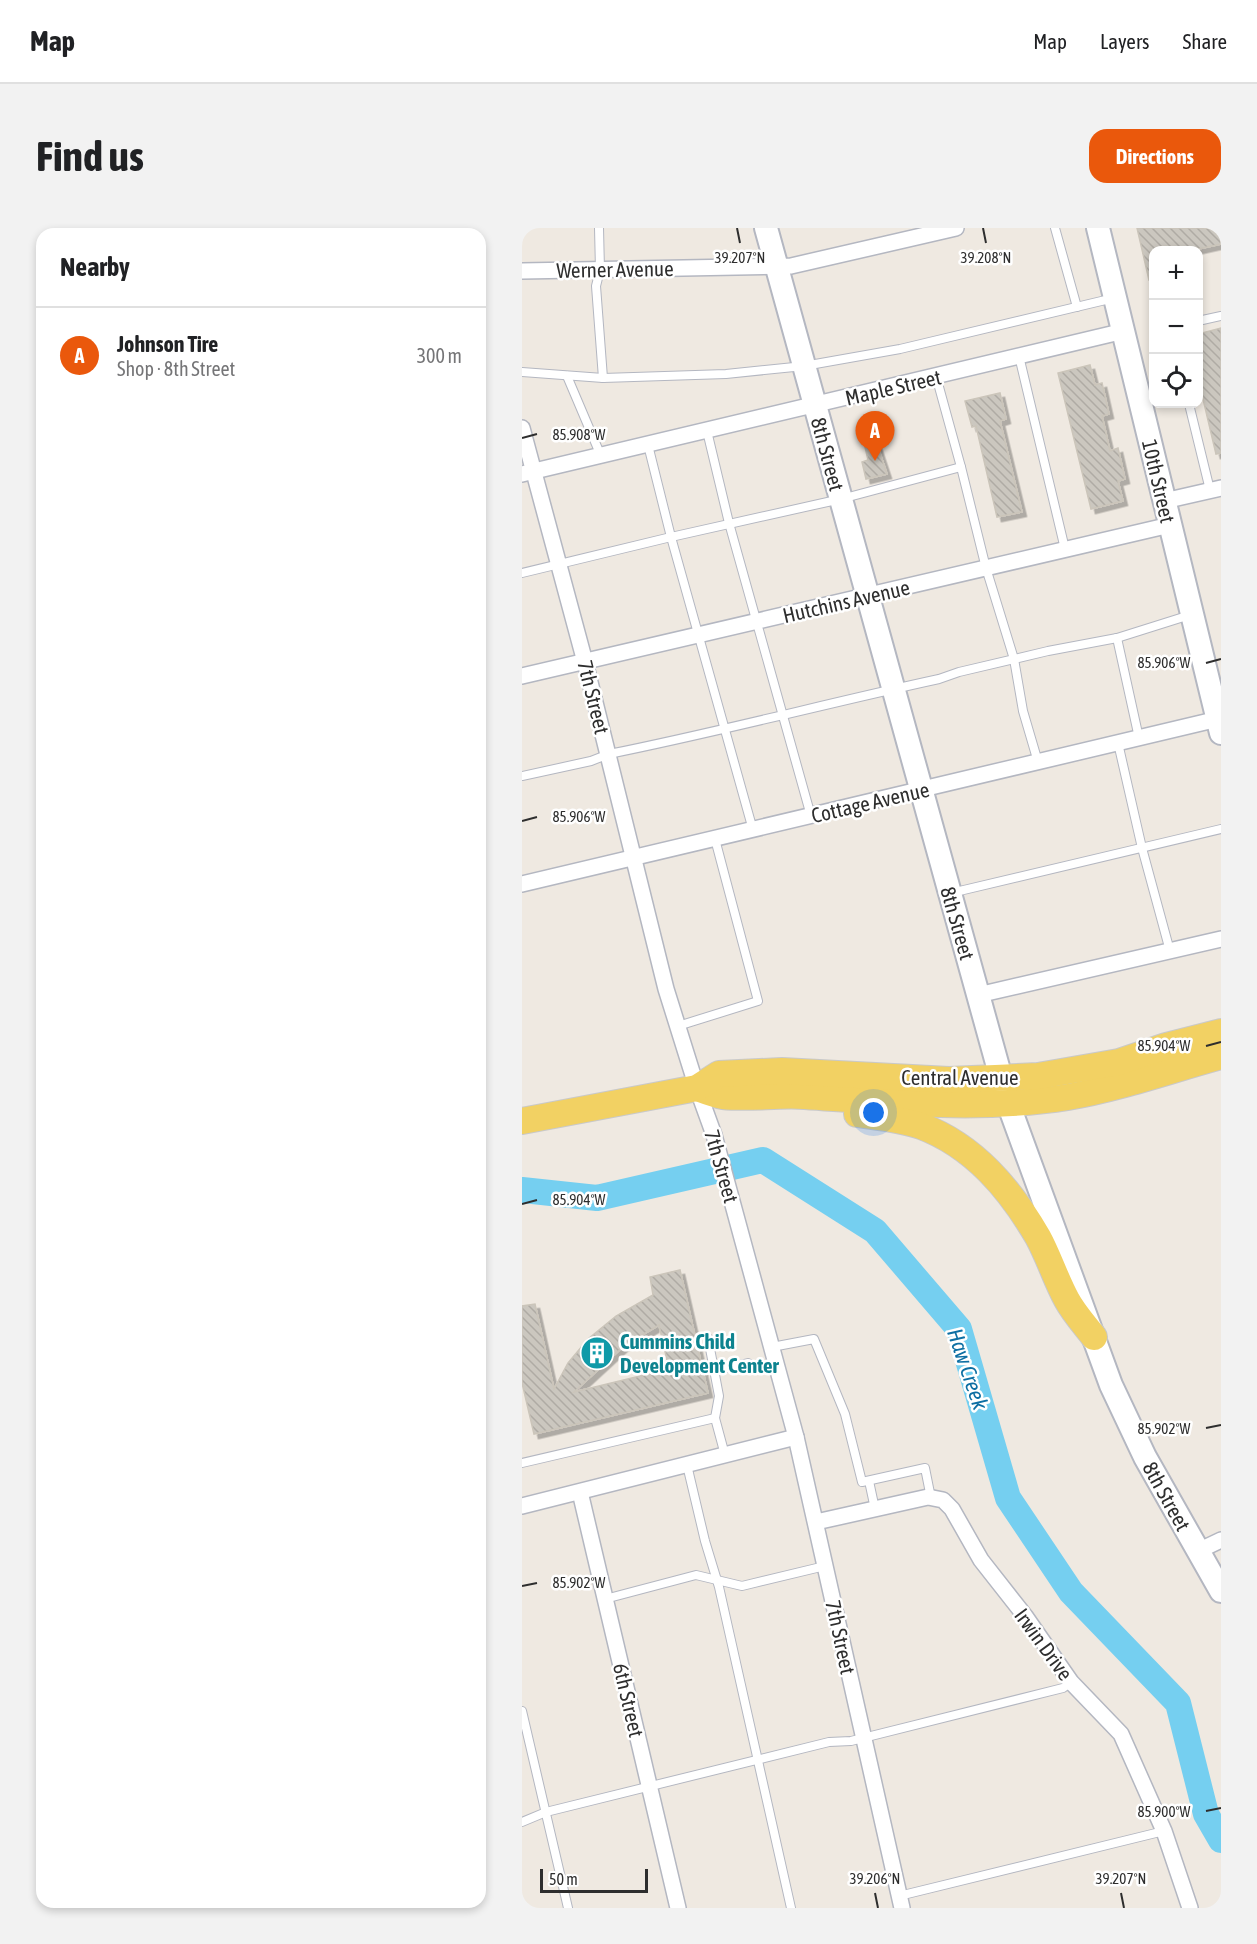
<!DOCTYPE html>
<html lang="en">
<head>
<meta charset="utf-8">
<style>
	:root { --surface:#fff; --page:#f2f2f2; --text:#202124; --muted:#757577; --line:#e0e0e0; --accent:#ea580c }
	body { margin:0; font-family:"Asap Condensed",sans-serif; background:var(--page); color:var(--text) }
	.controls { position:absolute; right:18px; top:18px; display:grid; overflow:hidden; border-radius:12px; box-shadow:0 3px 9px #0003 }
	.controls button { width:54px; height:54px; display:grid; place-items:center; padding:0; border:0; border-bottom:2px solid var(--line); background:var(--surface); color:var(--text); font:30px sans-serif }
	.scale { position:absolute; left:18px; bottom:15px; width:108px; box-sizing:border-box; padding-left:6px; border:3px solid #2e2e2e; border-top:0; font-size:16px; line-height:21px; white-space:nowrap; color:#2e2e2e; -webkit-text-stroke:4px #fff; paint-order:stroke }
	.you { position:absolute; left:352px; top:885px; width:21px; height:21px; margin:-15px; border:4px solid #fff; border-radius:50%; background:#1a73e8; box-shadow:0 0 0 9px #1a73e833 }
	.badge { display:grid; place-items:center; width:39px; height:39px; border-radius:50%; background:var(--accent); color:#fff; font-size:20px; font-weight:700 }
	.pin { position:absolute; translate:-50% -50px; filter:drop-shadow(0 2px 3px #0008) }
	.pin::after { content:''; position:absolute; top:32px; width:21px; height:18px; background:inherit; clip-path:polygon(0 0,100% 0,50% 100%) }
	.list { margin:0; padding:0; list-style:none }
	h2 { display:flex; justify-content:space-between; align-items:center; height:78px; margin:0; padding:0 24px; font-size:26px }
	h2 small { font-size:20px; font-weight:400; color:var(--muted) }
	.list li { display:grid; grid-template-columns:39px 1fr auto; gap:18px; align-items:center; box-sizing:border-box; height:96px; padding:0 24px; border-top:2px solid var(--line) }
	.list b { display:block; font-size:22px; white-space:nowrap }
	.list p { margin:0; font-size:20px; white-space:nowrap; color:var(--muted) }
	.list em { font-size:20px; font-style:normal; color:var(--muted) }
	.icon { flex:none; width:33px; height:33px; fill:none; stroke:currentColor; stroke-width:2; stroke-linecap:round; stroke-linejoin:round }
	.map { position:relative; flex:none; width:699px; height:1680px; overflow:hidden; border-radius:18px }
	header { display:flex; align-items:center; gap:36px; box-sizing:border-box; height:84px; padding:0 30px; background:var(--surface); border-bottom:2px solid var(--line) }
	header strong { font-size:28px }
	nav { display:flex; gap:33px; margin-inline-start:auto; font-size:21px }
	.intro { display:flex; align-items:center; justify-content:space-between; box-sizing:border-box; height:144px; padding:0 36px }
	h1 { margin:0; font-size:42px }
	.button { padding:15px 27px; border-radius:18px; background:var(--accent); color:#fff; font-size:21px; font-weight:700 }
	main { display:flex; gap:36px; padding:0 36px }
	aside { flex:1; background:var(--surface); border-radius:18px; box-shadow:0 3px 9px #0003 }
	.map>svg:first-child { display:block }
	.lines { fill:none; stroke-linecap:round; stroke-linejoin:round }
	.river { stroke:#75cff0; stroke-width:26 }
	.building { fill:url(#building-back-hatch); stroke:#cbc5ba; stroke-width:1.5; fill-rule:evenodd; filter:url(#shadow) }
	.lane-casing { stroke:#b4b7c1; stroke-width:10 }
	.street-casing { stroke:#b4b7c1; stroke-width:18 }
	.secondary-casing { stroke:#b4b7c1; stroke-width:26 }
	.primary-casing { stroke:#c9c9c9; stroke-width:28 }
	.lane { stroke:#fff; stroke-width:8 }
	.street { stroke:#fff; stroke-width:15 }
	.secondary { stroke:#fff; stroke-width:22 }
	.primary { stroke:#f2d163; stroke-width:26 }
	.ticks { fill:none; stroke:#2e2e2e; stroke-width:2 }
	.labels { text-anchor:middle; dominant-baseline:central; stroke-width:5; stroke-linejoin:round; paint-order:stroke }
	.street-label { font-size:21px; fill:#2e2e2e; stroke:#fff }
	.culture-label { font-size:21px; font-weight:bold; fill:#0d838f; stroke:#fff; text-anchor:start }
	.water-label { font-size:22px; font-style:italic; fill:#0d6fa3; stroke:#fff }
	.ticks-label { font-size:15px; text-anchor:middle; fill:#2e2e2e; stroke:#fff; stroke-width:5; stroke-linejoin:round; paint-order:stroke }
</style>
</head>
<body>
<header>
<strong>Map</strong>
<nav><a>Map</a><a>Layers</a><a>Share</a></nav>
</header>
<div class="intro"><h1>Find us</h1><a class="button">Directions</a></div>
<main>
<aside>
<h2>Nearby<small></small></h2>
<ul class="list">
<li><span class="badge">A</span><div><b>Johnson Tire</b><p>Shop · 8th Street</p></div><em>300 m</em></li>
</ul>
</aside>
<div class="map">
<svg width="699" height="1680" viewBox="0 0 699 1680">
	<defs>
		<pattern id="building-back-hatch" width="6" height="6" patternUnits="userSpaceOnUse" patternTransform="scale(1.5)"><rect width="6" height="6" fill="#cbc7bf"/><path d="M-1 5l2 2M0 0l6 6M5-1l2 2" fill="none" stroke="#afaba4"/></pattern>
		<filter id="shadow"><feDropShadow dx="4.5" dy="4.5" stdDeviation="0" flood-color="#0004"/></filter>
	</defs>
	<rect width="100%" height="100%" fill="#efe9e1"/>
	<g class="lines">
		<!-- river -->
		<path class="river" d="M 0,962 L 75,970 L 241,932 L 353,1003 L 437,1101 L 486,1270 L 549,1364 L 656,1475 L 684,1586 L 699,1612"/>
	</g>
	<!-- building -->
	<g class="building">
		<path d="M 615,0 L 699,0 L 699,16 L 672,22 L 632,22 L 632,51 L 627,52 Z"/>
		<path d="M 699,100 L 699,225 L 694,226 L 676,150 L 676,106 Z"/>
		<path d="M 568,137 L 573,157 L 580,155 L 587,186 L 580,188 L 588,223 L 596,220 L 603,251 L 596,253 L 601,273 L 569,281 L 536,145 Z"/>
		<path d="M 478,165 L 484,191 L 478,193 L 500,284 L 475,289 L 454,198 L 450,199 L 443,173 Z"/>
		<path d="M 355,216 L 365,246 L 344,251 L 340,234 L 346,232 L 343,219 Z"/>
		<path d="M 158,1042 L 186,1165 L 12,1206 L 0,1155 L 0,1078 L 13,1076 L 32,1161 L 46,1135 L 66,1111 L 94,1088 L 131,1067 L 128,1049 ZM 137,1097 L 147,1141 L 52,1164 L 103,1117 Z"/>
	</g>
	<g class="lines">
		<!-- lane casing -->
		<g class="lane-casing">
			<g id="lane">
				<path d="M 77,0 L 78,42 L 74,58 L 81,150"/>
				<path d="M 533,0 L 555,79"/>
				<path d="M 676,93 L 699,88"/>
				<path d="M 497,128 L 543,321"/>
				<path d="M 0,144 L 81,150 L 204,146 L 282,138 L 378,121 L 592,70"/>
				<path d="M 45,148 L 79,228"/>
				<path d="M 414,148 L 439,239 L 464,340 L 492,431 L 501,483 L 516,534"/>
				<path d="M 667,176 L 688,262"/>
				<path d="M 185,203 L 207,295 L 289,588"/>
				<path d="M 126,217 L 149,309 L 231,602"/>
				<path d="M 0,345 L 149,309 L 319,271 L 439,239"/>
				<path d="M 595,410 L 617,510"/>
				<path d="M 596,515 L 620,620 L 648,723"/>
				<path d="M 0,548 L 69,533 L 87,526 C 197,504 306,475 417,451 L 437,444 L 526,423 L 595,410 L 668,387"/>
				<path d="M 429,665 L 699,601"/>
				<path d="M 156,798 L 236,773 L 193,611"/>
				<path d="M 186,1110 L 197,1168 L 193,1190 L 203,1227"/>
				<path d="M 250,1119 L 292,1111 L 323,1186 L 340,1254 L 403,1240 L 409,1270"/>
				<path d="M 193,1143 L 226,1135"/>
				<path d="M 0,1235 L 193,1190"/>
				<path d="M 165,1237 L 183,1313 L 197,1359 L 269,1680"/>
				<path d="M 347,1253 L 353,1281"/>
				<path d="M 83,1371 L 174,1347 L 220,1358 L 303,1338"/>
				<path d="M 0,1483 L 46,1680"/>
				<path d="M 0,1594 L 24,1584 L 307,1514 L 329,1513 L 541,1460 L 549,1454"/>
				<path d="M 377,1668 L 642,1603"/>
			</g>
		</g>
		<!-- street casing -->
		<g class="street-casing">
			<g id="street">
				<path d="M 0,43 L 269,38 L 434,0"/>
				<path d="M 0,200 L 63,434 L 144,761 L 175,860 L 192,907 L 274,1209 L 380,1680"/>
				<path d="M 0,246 L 602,103"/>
				<path d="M 642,273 L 699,260"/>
				<path d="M 0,448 L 648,297"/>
				<path d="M 0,656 L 696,491"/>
				<path d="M 456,767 L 699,711"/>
				<path d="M 58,1264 L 156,1680"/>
				<path d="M 0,1278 L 274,1209"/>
				<path d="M 294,1294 L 406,1269 L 421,1272 L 430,1281 L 459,1332 L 503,1388 L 549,1454 L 599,1506 L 642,1603 L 668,1680"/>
				<path d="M 676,1323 L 699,1312"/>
			</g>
		</g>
		<!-- secondary casing -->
		<g class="secondary-casing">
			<g id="secondary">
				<path d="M 244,0 L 486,875 L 589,1157 L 623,1229 L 699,1363"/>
				<path d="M 576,0 L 699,505"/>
			</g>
		</g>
		<!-- primary casing -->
		<g class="primary-casing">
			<g id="primary">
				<path d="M 175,860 C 183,863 193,867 201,868 C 228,871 256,866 283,868 C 370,874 459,883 546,869 C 598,860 648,842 699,828"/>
				<path d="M 335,886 C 356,889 379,891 399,898 C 452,918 488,961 516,1009 C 527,1029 534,1052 545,1072 C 552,1085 563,1097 572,1109"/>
				<path d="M 0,893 L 175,860 L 197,846 L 260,843 L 427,852 L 516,848 L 597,834 L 644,818 L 699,804"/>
			</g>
		</g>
		<!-- lane -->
		<use href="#lane" class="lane"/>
		<!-- street -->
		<use href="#street" class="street"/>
		<!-- secondary -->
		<use href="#secondary" class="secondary"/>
		<!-- primary -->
		<use href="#primary" class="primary"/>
	</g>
	<!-- ticks -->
	<path class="ticks" d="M 215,0 L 218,15M 461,0 L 464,15M 0,210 L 15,206M 684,435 L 699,431M 0,593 L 15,589M 684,818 L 699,814M 0,976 L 15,972M 684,1200 L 699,1197M 0,1358 L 15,1355M 684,1583 L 699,1580M 353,1665 L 356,1680M 599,1665 L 602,1680"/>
	<!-- icons -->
	<defs>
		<g id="building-disc" transform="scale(1.725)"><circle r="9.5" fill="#0f9aa8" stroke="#fff"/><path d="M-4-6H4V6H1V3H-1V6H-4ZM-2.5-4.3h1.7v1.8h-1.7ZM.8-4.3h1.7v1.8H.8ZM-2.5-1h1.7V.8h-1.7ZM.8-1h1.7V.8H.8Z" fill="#fff"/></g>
	</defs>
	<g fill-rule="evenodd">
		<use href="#building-disc" x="75" y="1125"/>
	</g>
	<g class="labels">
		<!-- street labels -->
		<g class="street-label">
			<text transform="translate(93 41) rotate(-1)">Werner Avenue</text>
			<text transform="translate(371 159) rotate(-13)">Maple Street</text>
			<text transform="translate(306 226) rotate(75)">8th Street</text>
			<text transform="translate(637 253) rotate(77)">10th Street</text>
			<text transform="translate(324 373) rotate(-13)">Hutchins Avenue</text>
			<text transform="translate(72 469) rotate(76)">7th Street</text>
			<text transform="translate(348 574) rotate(-13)">Cottage Avenue</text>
			<text transform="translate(436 695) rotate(74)">8th Street</text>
			<text x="438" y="849">Central Avenue</text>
			<text transform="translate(200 938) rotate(74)">7th Street</text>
			<text transform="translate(645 1268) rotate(61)">8th Street</text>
			<text transform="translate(319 1409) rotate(78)">7th Street</text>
			<text transform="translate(522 1416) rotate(54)">Irwin Drive</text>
			<text transform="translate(107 1472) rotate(77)">6th Street</text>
		</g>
		<!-- culture labels -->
		<g class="culture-label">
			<text x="98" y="1113">Cummins Child<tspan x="98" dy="24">Development Center</tspan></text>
		</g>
		<!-- water labels -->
		<g class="water-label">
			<text transform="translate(446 1141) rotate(71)">Haw Creek</text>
		</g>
	</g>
	<g class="ticks-label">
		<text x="218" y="35">39.207°N</text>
		<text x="464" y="35">39.208°N</text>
		<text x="57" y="212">85.908°W</text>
		<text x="642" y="440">85.906°W</text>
		<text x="57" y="594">85.906°W</text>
		<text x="642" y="823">85.904°W</text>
		<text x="57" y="977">85.904°W</text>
		<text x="642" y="1206">85.902°W</text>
		<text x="57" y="1360">85.902°W</text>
		<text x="642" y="1589">85.900°W</text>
		<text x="353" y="1656">39.206°N</text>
		<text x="599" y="1656">39.207°N</text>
	</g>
</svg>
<div class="controls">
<button>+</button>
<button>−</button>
<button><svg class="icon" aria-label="locate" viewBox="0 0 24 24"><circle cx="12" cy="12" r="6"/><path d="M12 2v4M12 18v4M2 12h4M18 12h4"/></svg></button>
</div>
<div class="scale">50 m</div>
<div class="you"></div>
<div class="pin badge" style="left:353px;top:233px">A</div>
</div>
</main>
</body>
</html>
